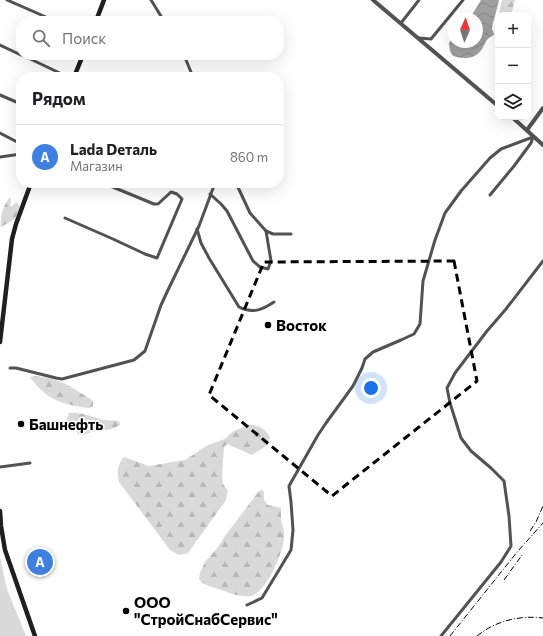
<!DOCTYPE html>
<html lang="ru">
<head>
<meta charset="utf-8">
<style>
	:root { --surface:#fff; --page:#f2f2f2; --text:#202124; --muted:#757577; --line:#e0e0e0; --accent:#0f766e }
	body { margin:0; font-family:Commissioner,sans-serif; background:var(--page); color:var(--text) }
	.controls { position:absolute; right:12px; top:12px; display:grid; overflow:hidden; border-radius:8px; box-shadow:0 4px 16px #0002 }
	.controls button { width:36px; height:36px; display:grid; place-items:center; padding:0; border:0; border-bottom:1px solid var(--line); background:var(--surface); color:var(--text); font:20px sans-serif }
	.compass { position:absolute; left:447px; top:12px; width:36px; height:36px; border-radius:50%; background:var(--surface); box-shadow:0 4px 16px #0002; rotate:3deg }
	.you { position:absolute; left:371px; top:388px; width:14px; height:14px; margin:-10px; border:3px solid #fff; border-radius:50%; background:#1a73e8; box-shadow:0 0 0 6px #1a73e833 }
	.badge { display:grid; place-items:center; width:26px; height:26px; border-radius:50%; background:var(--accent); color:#fff; font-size:13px; font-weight:700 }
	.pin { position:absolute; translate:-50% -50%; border:2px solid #fff; box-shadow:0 1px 4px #0006 }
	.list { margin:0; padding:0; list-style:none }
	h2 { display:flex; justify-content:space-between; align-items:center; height:52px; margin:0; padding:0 16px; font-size:17px }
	h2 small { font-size:13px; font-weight:400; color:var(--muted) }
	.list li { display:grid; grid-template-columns:26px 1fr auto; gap:12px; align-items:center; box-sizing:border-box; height:64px; padding:0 16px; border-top:1px solid var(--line) }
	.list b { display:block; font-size:15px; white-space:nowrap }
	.list p { margin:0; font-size:13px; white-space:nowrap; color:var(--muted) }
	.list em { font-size:13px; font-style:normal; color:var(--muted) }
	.icon { flex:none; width:22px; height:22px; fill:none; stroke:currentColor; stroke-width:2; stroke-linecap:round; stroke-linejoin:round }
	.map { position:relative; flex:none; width:543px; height:636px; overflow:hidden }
	.search { position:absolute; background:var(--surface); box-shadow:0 4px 16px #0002; left:16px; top:16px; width:268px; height:44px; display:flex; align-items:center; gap:10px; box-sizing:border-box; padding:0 14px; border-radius:16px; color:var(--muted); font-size:15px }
	.panel { position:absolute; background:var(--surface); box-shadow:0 4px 16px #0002; left:16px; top:72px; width:268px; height:116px; border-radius:16px }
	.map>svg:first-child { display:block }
	.green { fill:#d9d9d9 }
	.forest { fill:url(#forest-firs) }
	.water { fill:url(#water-waves) }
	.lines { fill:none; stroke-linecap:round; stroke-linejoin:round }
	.minor { stroke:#525252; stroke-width:3 }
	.tertiary { stroke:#525252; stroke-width:4 }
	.secondary { stroke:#1f1f1f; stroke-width:4.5 }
	.rail { stroke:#000; stroke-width:1; stroke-dasharray:6 2 1 2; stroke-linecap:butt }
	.marked { fill:none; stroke:#000; stroke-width:3; stroke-dasharray:8 5; stroke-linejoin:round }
	.poi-dot { fill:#000; stroke:#fff; stroke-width:1.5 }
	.labels { text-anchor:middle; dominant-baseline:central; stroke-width:3.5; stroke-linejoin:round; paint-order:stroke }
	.poi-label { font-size:15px; font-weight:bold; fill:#000; stroke:#fff; text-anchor:start }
</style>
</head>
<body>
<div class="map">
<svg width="543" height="636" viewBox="0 0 543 636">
	<defs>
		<pattern id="forest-firs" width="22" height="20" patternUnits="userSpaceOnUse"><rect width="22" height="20" fill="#d9d9d9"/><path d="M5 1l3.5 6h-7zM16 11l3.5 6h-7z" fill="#b8b8b8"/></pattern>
		<pattern id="water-waves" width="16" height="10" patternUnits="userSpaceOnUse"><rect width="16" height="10" fill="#a0a0a0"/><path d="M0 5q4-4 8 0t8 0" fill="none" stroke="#888"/></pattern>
	</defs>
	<rect width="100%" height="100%" fill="#fff"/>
	<!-- green -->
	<path class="green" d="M 0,557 L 7,589 L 26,636 L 0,636 Z"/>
	<!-- forest -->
	<g class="forest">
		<path d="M 502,0 L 515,0 L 511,15 L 499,15 Z"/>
		<path d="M 10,197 L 11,201 L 10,206 L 12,206 L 16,202 L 20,207 L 15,219 L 1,227 C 0,215 3,206 10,197 Z"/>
		<path d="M 35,376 L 49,378 L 64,383 L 89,398 L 93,401 L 93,406 L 90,408 C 63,405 46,400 30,377 Z"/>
		<path d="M 69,413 C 81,412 92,417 104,420 C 109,421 114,420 119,421 L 120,425 L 114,428 L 107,430 L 100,429 L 83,435 L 79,435 L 67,419 Z"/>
		<path d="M 248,425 C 260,425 263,427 270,437 L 267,445 L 252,455 L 227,444 L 224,447 L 222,475 L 223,484 L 228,491 L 226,500 L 188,553 L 179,555 L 170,550 L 119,482 C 117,470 117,466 124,457 L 149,466 L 185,460 L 208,445 L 225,439 L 232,432 Z"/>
		<path d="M 263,490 L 264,493 L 264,500 L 268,505 L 281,508 C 281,512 281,517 281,521 C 282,526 285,530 284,536 C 284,551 267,592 251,596 C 244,597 236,595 229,593 C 223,590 207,586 203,583 C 201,582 200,580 199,579 L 200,573 L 205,562 L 218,547 L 225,536 L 259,491 Z"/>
	</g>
	<!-- water -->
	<path class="water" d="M 481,0 L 499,0 C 498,6 492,25 492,29 C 493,31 494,33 494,35 C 486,38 486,42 482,49 C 475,60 463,59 453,56 L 450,51 L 449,43 L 453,37 L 453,42 L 477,42 L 477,18 L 469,18 L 473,13 Z"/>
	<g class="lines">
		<!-- minor -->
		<g class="minor">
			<path d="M 7,0 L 55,21"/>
			<path d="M 151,0 L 164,21"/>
			<path d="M 401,23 L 419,0"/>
			<path d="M 419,38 L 431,39 L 463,0"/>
			<path d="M 0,45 L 21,55"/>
			<path d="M 22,55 L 68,77"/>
			<path d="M 184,55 L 193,77"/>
			<path d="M 0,95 L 21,104"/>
			<path d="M 0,133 L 21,144"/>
			<path d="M 0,157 L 21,154"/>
			<path d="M 236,183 L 250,213 L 266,231 L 273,234 L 291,234"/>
			<path d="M 210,194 L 221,204 L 227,211 L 253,261 L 260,267 L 268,269 L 271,261 L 266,231"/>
			<path d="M 490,195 L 514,166 L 531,143 L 533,137"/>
			<path d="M 65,218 L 113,239 L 145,254 L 157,258 L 182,199 L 177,194 L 171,192 L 158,204 L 154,204 L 103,183"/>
			<path d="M 197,229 L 201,243 L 209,258 L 239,307 C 252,314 262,310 274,302"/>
			<path d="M 10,368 L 16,368 L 56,378 L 62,379 L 134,360 L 145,351 L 161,305 L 168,290 L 199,226 L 215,183"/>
			<path d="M 0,467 L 30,463"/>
			<path d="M 247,605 L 262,598 L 291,550 L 293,530 L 291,502 L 289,486 L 318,435 L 326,423 L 353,386 L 362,368 L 365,359 L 373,352 L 401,340 L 414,334 L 420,324 L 423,281 L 435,240 L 445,213 L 461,191 L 490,158 L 501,149 L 533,137"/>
			<path d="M 441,636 L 501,562 L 511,546 L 509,516 L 504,481 L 491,468 L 471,451 L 461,438 L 450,403 L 447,388 L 455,373 L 487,331 L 506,309 L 543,261"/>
		</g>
		<!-- tertiary -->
		<g class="tertiary">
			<path d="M 373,0 L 498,106"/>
			<path d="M 512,117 L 543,145"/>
			<path d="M 527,130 L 543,108"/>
		</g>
		<!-- secondary -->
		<g class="secondary">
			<path d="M 96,21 L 104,0"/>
			<path d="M 74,77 L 83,55"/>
			<path d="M 0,342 L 12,239 L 16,224 L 31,183"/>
			<path d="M 0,511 L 1,526 L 5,550 L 35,636"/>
		</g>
		<!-- rail -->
		<g class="rail">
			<path d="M 530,531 L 536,522 L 543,506"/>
			<path d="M 504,580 L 522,555"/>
			<path d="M 450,636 L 518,551 L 543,523"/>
			<path d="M 477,636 C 495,621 520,615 543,618"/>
		</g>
	</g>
	<!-- marked area -->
	<path class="marked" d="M 454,261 L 477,381 L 332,496 L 209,395 L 264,262 Z"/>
	<!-- markers -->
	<g class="poi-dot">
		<circle cx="268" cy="325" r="4"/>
		<circle cx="21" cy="424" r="4"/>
		<circle cx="126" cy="611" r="4"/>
	</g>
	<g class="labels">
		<!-- poi labels -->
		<g class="poi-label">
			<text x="276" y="325">Восток</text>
			<text x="29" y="424">Башнефть</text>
			<text x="134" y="602">ООО<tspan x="134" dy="17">"СтройСнабСервис"</tspan></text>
		</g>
	</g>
</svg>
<div class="controls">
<button>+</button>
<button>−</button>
<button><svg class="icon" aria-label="layers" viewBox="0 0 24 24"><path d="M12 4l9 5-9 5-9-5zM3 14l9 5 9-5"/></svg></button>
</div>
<svg class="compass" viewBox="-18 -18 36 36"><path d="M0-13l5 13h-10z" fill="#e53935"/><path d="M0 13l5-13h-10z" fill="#757577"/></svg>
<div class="you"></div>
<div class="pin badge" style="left:40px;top:562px;background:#3f7fe0">A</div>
<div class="search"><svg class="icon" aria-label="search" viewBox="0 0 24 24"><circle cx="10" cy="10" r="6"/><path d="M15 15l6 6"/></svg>Поиск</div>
<section class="panel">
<h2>Рядом<small></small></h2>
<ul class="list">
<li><span class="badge" style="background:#3f7fe0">A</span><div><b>Lada Dеталь</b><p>Магазин</p></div><em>860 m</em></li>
</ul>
</section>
</div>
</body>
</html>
